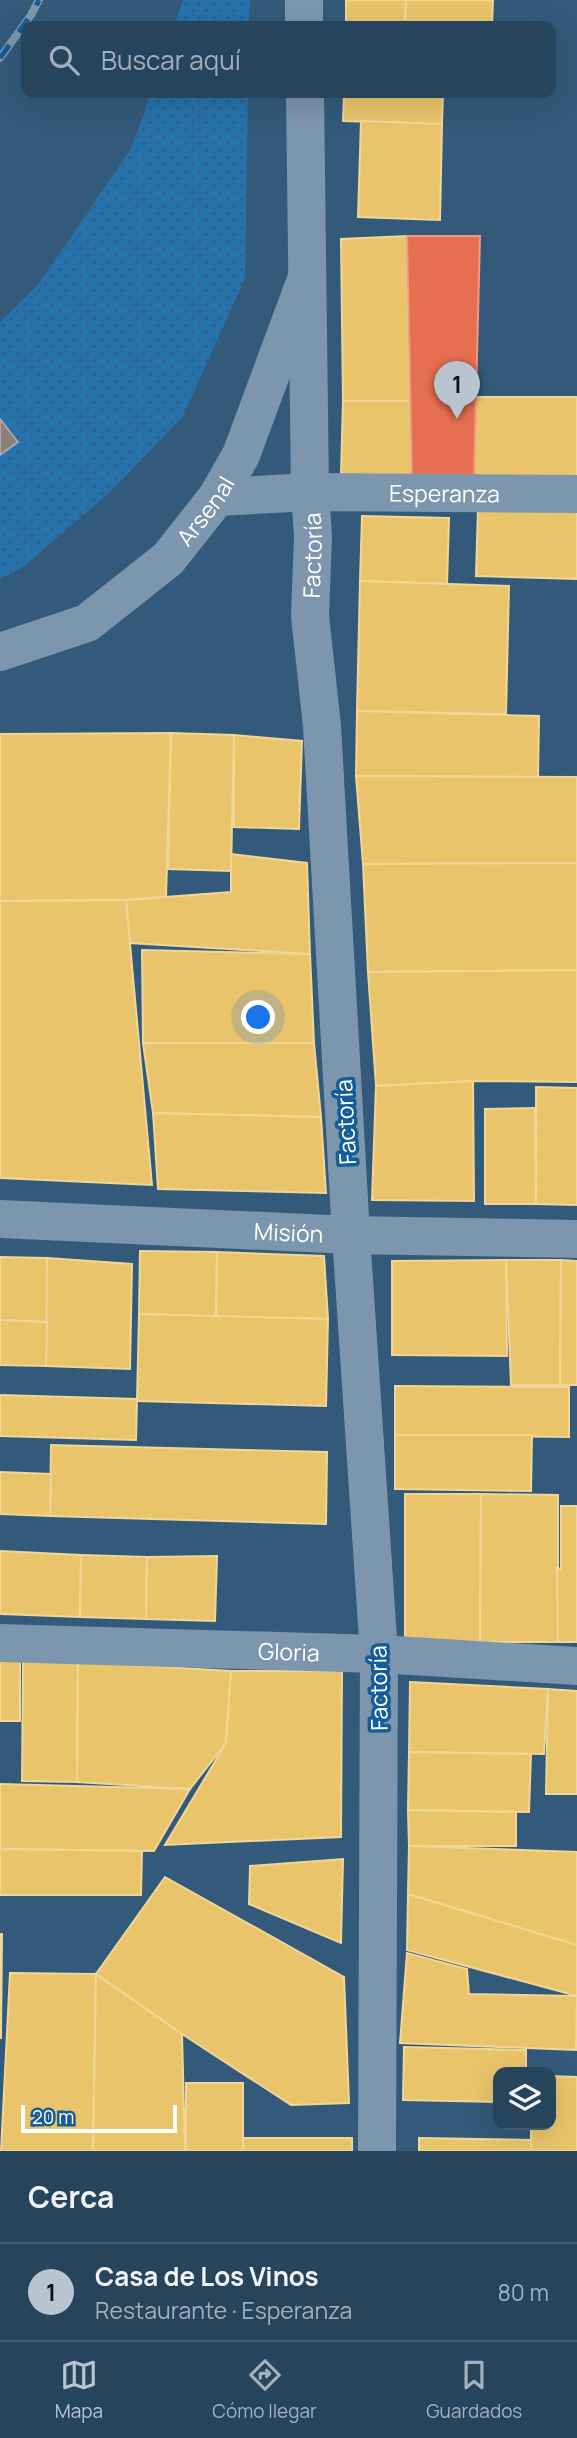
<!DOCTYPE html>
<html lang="es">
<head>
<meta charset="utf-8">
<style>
	:root { --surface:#26445c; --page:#2e4b62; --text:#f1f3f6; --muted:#a4b0bb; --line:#425c72; --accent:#b8c5d0 }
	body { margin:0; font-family:Manrope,sans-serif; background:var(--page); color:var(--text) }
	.controls { position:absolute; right:21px; bottom:21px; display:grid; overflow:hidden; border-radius:14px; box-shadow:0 7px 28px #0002 }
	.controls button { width:63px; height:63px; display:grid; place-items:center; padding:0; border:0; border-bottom:2px solid var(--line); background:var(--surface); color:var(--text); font:35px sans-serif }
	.scale { position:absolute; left:21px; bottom:18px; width:156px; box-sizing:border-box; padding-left:7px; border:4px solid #fff; border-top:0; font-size:19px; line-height:24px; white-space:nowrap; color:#fff; -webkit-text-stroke:5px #155d98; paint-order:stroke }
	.you { position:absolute; left:259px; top:1018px; width:24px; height:24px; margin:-18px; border:5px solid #fff; border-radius:50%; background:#1a73e8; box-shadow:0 0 0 10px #1a73e833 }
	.badge { display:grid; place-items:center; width:46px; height:46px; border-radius:50%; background:var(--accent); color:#111; font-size:23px; font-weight:700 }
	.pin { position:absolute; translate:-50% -58px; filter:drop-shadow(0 2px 4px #0008) }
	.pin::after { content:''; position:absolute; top:37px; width:24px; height:21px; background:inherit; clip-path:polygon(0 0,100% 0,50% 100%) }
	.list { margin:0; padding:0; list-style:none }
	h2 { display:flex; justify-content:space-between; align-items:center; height:91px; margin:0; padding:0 28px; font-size:30px }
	h2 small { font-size:23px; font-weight:400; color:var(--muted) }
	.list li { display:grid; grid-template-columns:46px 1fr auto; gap:21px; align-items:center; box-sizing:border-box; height:98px; padding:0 28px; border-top:2px solid var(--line) }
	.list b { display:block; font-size:26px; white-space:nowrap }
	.list p { margin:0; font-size:23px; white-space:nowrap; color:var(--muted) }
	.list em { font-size:23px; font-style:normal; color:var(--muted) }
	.icon { flex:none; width:38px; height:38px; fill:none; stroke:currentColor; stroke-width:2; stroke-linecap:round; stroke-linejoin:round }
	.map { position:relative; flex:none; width:577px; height:2151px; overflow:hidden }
	.search { position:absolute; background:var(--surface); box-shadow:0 7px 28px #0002; left:21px; right:21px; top:21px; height:77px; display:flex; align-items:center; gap:18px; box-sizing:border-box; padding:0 24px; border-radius:14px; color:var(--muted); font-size:26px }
	.sheet { height:189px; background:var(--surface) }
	nav { display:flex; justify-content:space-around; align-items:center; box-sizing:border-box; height:98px; border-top:2px solid var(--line); background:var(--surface); font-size:19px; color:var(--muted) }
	nav a { display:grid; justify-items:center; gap:4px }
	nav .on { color:var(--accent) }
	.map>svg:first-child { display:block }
	.park { fill:url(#park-dots) }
	.homes { fill:#e9c46a; stroke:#f0d697; stroke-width:2 }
	.shops { fill:#e76f51; stroke:#ee9a85; stroke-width:2 }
	.industry { fill:#8a817c; stroke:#ada7a3; stroke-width:2 }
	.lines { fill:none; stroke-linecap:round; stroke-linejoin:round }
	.minor { stroke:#7c96ad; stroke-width:38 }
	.tertiary { stroke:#7c96ad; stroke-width:38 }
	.rail-casing { stroke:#7d96ab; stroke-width:8 }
	.rail { stroke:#155d98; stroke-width:5; stroke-dasharray:16; stroke-linecap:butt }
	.labels { text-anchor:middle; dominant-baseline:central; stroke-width:7; stroke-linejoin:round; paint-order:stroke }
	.street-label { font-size:23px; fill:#fff; stroke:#155d98 }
</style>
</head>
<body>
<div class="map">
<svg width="577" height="2151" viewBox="0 0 577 2151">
	<defs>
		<pattern id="park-dots" width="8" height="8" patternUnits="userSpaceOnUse" patternTransform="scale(1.75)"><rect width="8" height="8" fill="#2672ad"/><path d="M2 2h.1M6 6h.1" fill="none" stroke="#3b5d78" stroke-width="1.8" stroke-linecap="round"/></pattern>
	</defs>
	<rect width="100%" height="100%" fill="#335a7a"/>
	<!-- park -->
	<g class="park">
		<path d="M 183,0 L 250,0 L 249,26 L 174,26 Z"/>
		<path d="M 151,93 L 248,93 L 245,278 L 183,416 L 110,492 L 23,567 L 0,579 L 0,322 L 38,285 L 132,147 Z"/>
	</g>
	<!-- homes -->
	<g class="homes">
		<path d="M 346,0 L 406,0 L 405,26 L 346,26 Z"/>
		<path d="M 406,0 L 493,0 L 492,26 L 405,26 Z"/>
		<path d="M 344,93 L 443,93 L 442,124 L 343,121 Z"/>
		<path d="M 361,121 L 442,124 L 440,220 L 358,217 Z"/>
		<path d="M 407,236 L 410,401 L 343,401 L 341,239 Z"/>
		<path d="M 475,397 L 577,397 L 577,477 L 474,476 Z"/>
		<path d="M 343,401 L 410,401 L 412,476 L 341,475 Z"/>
		<path d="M 478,508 L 577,510 L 577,579 L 476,576 Z"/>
		<path d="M 362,516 L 449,518 L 447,584 L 360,581 Z"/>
		<path d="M 360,581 L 509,586 L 506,714 L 357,711 Z"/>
		<path d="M 357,711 L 539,716 L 538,777 L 356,776 Z"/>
		<path d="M 171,733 L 234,735 L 231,871 L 168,869 Z"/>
		<path d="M 171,733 L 166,897 L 126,900 L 0,901 L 0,734 Z"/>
		<path d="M 234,735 L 302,741 L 299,829 L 234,827 Z"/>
		<path d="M 356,776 L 577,777 L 577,863 L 363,864 Z"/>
		<path d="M 231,854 L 307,863 L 310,954 L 130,943 L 126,900 L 231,892 Z"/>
		<path d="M 577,863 L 577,970 L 368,972 L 363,864 Z"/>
		<path d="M 126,900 L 152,1185 L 0,1178 L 0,901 Z"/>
		<path d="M 142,950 L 310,954 L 314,1043 L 143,1043 Z"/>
		<path d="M 577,970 L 577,1082 L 473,1081 L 376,1086 L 368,972 Z"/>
		<path d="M 143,1043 L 314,1043 L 321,1117 L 153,1113 Z"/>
		<path d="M 473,1081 L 474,1201 L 372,1200 L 376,1086 Z"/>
		<path d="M 536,1087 L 577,1088 L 577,1205 L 536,1204 Z"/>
		<path d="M 535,1108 L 536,1204 L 485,1204 L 485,1109 Z"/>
		<path d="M 153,1113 L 321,1117 L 326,1193 L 158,1189 Z"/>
		<path d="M 140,1251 L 217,1252 L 216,1317 L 139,1314 Z"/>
		<path d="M 217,1252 L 324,1256 L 328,1319 L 216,1317 Z"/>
		<path d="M 0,1257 L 47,1258 L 47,1322 L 0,1320 Z"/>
		<path d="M 47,1258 L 132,1264 L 130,1369 L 46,1366 Z"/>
		<path d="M 506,1260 L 507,1356 L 392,1355 L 392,1261 Z"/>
		<path d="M 506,1260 L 561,1260 L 560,1385 L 511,1385 Z"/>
		<path d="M 561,1260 L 577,1261 L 577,1385 L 560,1385 Z"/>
		<path d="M 139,1314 L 328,1319 L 326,1406 L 137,1401 Z"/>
		<path d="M 0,1320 L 47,1322 L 46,1366 L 0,1365 Z"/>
		<path d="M 395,1386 L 569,1387 L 569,1437 L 395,1435 Z"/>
		<path d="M 0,1395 L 137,1399 L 136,1440 L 0,1436 Z"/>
		<path d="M 395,1435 L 532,1435 L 531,1491 L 395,1489 Z"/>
		<path d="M 51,1445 L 327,1452 L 326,1524 L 50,1516 Z"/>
		<path d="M 0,1472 L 51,1474 L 50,1516 L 0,1514 Z"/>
		<path d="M 405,1494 L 481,1494 L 480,1642 L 405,1640 Z"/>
		<path d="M 481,1494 L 558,1495 L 558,1642 L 480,1642 Z"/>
		<path d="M 561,1506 L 577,1506 L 577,1642 L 558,1642 L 557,1568 L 561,1569 Z"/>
		<path d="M 0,1551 L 81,1555 L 80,1617 L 0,1614 Z"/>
		<path d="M 81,1555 L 147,1557 L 146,1619 L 80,1617 Z"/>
		<path d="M 217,1556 L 215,1621 L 146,1619 L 147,1557 Z"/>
		<rect x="0" y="1660" width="20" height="61"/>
		<path d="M 23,1662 L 78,1662 L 77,1782 L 22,1781 Z"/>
		<path d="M 78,1662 L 231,1671 L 226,1743 L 190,1789 L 77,1782 Z"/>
		<path d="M 231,1671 L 342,1671 L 341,1837 L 165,1845 L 226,1743 Z"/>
		<path d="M 410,1682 L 548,1689 L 544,1754 L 409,1752 Z"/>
		<path d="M 548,1689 L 577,1691 L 577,1794 L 546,1794 Z"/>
		<path d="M 409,1752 L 531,1754 L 529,1812 L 408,1810 Z"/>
		<path d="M 0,1784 L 190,1789 L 154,1851 L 0,1849 Z"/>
		<path d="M 408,1810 L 516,1812 L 516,1846 L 409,1846 Z"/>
		<path d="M 409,1846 L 577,1852 L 577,1945 L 408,1894 Z"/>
		<path d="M 0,1849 L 142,1851 L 141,1895 L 0,1895 Z"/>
		<path d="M 343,1859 L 341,1943 L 249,1904 L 250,1866 Z"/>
		<path d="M 165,1877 L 344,1977 L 349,2103 L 291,2105 L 182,2034 L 96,1974 Z"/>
		<path d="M 408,1894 L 577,1945 L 577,1996 L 407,1950 Z"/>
		<path d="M 0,1934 L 2,1934 L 1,2038 L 0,2038 Z"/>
		<path d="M 407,1953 L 467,1969 L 469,1994 L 577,1996 L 576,2050 L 400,2043 Z"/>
		<path d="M 10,1973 L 96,1974 L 93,2151 L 1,2151 Z"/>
		<path d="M 96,1974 L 182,2034 L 185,2151 L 93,2151 Z"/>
		<path d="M 404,2047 L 526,2050 L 526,2072 L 498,2072 L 498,2102 L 403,2100 Z"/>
		<path d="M 551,2076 L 577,2077 L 577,2151 L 531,2151 L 531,2125 L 551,2125 Z"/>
		<rect x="186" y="2083" width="57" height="68"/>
		<rect x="243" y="2138" width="109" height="13"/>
		<path d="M 419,2138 L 531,2140 L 531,2151 L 419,2151 Z"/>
	</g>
	<!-- shops -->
	<path class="shops" d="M 407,236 L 480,236 L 474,476 L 412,476 Z"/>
	<!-- industry -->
	<path class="industry" d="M 0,419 L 18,442 L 0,455 Z"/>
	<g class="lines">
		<!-- minor -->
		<g class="minor">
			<path id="s1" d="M 0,1219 L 351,1235 L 577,1239"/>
			<path id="s2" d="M 0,1643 L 379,1654 L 577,1666"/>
			<path id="s3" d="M 377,2151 L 379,1654 L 351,1235 L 322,726 L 310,616 L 313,536 L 310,492 L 577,494"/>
		</g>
		<!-- tertiary -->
		<g class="tertiary">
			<path d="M 304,0 L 304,26"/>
			<path d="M 217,497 L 310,492 L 305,93"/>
			<path id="s4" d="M 0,652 L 87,623 L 168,559 L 217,497 L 241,455 L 307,277"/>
		</g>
		<!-- rail casing -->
		<g class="rail-casing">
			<path id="rail" d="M 0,58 L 31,15 L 39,0"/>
		</g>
		<!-- rail -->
		<use href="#rail" class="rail"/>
	</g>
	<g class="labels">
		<!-- street labels -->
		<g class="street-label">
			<text stroke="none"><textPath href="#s3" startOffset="1796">Esperanza</textPath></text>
			<text stroke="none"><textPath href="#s4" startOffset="256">Arsenal</textPath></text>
			<text stroke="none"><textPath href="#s3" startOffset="1598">Factoría</textPath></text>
			<text transform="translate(345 1122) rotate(-93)">Factoría</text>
			<text stroke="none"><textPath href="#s1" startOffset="289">Misión</textPath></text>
			<text stroke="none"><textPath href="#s2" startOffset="289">Gloria</textPath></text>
			<text transform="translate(378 1688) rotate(-91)">Factoría</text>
		</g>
	</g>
</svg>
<div class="controls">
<button><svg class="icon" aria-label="layers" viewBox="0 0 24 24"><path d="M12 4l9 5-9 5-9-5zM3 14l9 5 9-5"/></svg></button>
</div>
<div class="scale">20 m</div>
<div class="you"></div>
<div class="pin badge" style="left:457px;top:419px">1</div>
<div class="search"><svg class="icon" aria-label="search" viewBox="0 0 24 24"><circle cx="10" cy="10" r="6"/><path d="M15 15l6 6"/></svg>Buscar aquí</div>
</div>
<section class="sheet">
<h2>Cerca<small></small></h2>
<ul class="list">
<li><span class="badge">1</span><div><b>Casa de Los Vinos</b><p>Restaurante · Esperanza</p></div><em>80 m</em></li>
</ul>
</section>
<nav>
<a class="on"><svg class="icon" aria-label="map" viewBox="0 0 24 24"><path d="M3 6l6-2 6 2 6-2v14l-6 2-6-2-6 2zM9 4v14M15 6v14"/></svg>Mapa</a>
<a><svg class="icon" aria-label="directions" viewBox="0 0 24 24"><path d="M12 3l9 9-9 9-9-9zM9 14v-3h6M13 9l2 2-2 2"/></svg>Cómo llegar</a>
<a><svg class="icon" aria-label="saved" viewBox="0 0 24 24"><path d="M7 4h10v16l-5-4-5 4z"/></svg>Guardados</a>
</nav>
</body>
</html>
